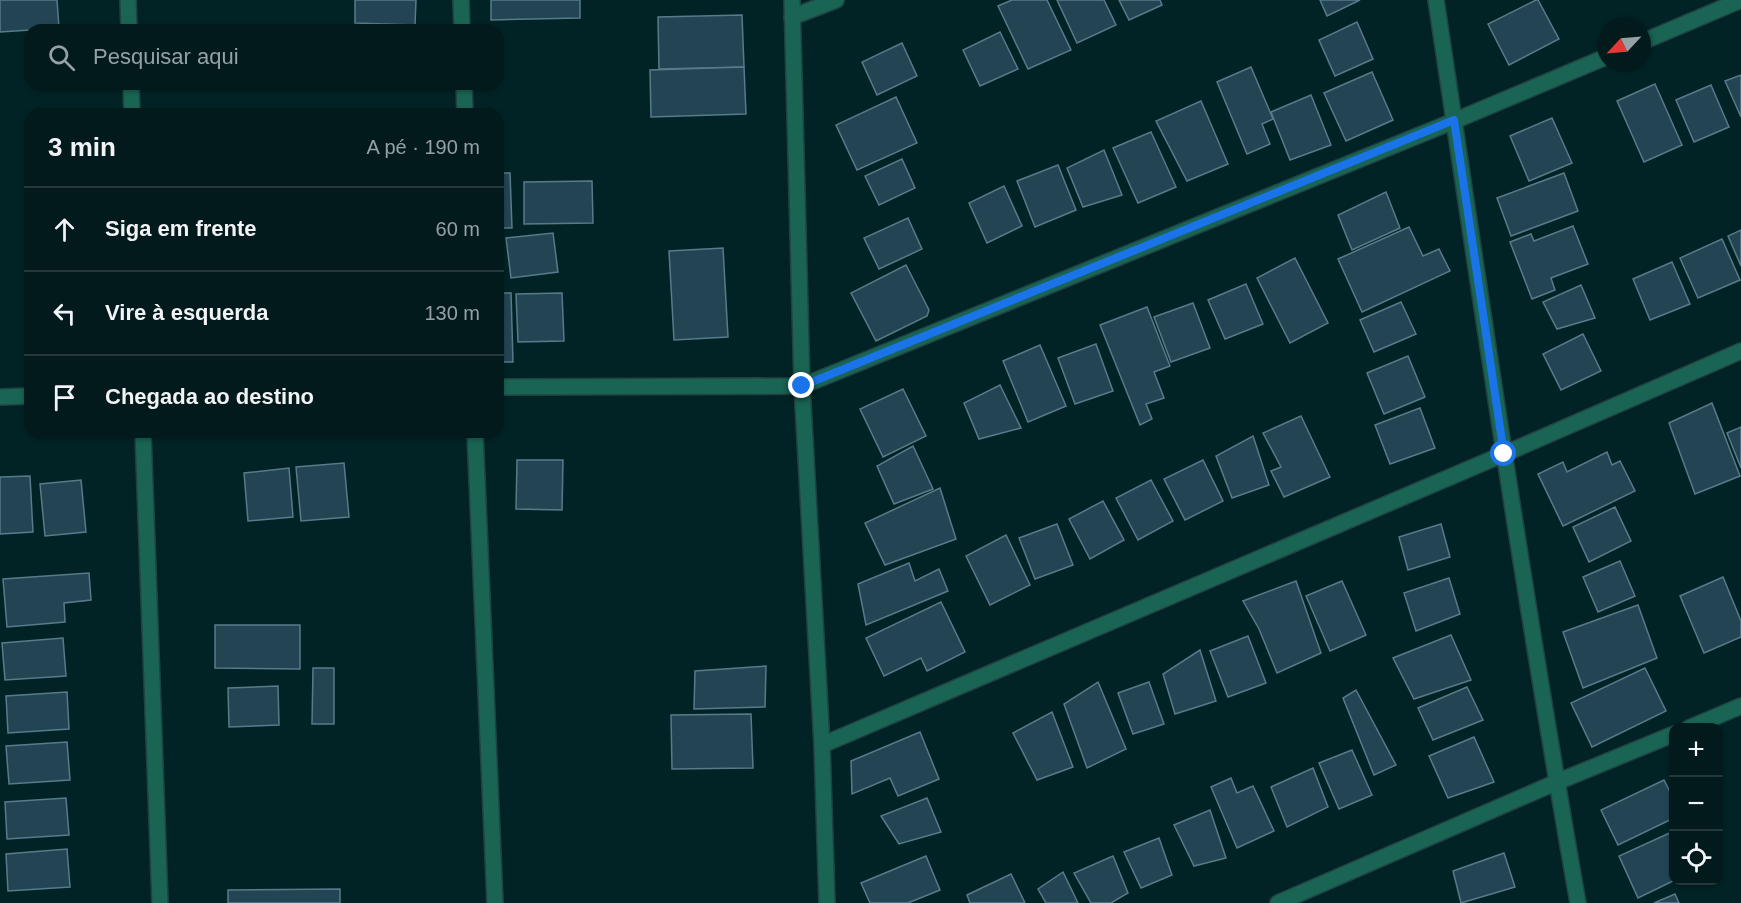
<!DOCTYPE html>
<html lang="pt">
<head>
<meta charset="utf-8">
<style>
	:root { --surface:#021a1c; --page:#0c2325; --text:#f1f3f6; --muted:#96a1a3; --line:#23383b }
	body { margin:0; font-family:Arial,sans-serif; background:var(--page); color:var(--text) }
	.controls { position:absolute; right:18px; bottom:18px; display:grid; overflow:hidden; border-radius:12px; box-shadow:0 2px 4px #0004 }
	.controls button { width:54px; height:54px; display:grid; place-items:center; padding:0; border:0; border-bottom:2px solid var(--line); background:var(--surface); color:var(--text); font:30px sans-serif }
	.compass { position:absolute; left:1597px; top:18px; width:54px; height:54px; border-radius:50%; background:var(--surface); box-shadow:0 2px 4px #0004; rotate:244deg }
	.stop { position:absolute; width:18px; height:18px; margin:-14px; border:4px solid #1a73e8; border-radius:50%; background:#fff }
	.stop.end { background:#1a73e8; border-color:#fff; box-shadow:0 2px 6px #0008 }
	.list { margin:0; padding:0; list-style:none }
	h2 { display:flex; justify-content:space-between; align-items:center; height:78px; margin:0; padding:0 24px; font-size:26px }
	h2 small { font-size:20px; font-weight:400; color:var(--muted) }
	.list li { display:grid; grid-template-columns:39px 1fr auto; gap:18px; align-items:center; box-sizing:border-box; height:84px; padding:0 24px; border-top:2px solid var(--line) }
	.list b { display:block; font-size:22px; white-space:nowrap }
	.list em { font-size:20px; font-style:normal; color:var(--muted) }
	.icon { flex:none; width:33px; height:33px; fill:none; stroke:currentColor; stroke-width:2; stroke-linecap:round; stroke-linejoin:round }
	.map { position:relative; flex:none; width:1741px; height:903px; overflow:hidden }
	.search { position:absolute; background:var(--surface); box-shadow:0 2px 4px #0004; left:24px; top:24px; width:480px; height:66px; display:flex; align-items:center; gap:15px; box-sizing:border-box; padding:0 21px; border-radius:18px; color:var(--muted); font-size:22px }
	.panel { position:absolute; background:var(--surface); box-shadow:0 2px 4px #0004; left:24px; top:108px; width:480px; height:330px; border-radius:18px }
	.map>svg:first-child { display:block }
	.building { fill:#234553; stroke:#577b8b; stroke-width:1.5 }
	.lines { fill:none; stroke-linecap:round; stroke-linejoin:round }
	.minor-casing { stroke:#224143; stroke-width:18 }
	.minor { stroke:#196453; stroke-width:15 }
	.route { stroke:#1a73e8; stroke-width:8 }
</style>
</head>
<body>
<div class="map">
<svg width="1741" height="903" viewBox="0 0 1741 903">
	<rect width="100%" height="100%" fill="#022325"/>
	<!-- building -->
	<g class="building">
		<path d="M 0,0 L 57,0 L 59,28 L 0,32 Z"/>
		<path d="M 355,0 L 416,0 L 415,25 L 355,23 Z"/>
		<path d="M 491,0 L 580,0 L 580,18 L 491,20 Z"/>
		<path d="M 1012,0 L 1047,0 L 1071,50 L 1028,69 L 998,6 Z"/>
		<path d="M 1057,0 L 1104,0 L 1116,25 L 1077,43 Z"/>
		<path d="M 1119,0 L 1160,0 L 1162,5 L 1129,20 Z"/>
		<path d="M 1320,0 L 1360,0 L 1327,16 Z"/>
		<path d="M 1536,0 L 1538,0 L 1559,39 L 1509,65 L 1488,24 Z"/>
		<path d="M 742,15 L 744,67 L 659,69 L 658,17 Z"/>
		<path d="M 1357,22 L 1373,59 L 1335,76 L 1319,40 Z"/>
		<path d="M 1000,32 L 1018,69 L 980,86 L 963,50 Z"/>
		<path d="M 902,43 L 917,76 L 877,95 L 862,62 Z"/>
		<path d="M 744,67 L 746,114 L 651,117 L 650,70 Z"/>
		<path d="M 1251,67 L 1273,119 L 1262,124 L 1270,144 L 1247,154 L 1217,82 Z"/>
		<path d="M 1372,72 L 1393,120 L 1346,141 L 1324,93 Z"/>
		<path d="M 1741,75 L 1741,117 L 1725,81 Z"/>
		<path d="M 1655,84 L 1682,145 L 1644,162 L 1617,101 Z"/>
		<path d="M 1711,85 L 1729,127 L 1694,142 L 1676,100 Z"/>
		<path d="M 1311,95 L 1331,145 L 1290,160 L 1271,112 Z"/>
		<path d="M 896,97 L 917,143 L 857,170 L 836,125 Z"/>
		<path d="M 1201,101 L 1228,164 L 1187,181 L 1156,121 Z"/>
		<path d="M 1552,118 L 1572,163 L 1529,181 L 1510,136 Z"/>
		<path d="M 1151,132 L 1176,187 L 1138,203 L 1113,148 Z"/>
		<path d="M 1104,150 L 1122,195 L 1083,207 L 1067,168 Z"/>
		<path d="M 902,159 L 915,188 L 879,205 L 865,176 Z"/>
		<path d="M 1058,165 L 1076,210 L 1035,227 L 1017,181 Z"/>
		<path d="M 499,173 L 510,173 L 512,228 L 501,228 Z"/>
		<path d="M 1564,173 L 1578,211 L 1511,236 L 1497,198 Z"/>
		<path d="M 592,181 L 593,223 L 524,224 L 524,182 Z"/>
		<path d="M 1004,186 L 1022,226 L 987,243 L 969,203 Z"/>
		<path d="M 1386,192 L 1400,228 L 1352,250 L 1338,215 Z"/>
		<path d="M 908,218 L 922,249 L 879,269 L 864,238 Z"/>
		<path d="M 1573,226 L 1588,264 L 1551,278 L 1555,290 L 1532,299 L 1510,242 L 1531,234 L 1534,241 Z"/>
		<path d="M 1409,227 L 1423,256 L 1439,249 L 1450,271 L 1362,312 L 1338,259 Z"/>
		<path d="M 1741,230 L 1741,266 L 1728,236 Z"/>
		<path d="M 553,233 L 558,272 L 511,278 L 506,238 Z"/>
		<path d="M 1722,239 L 1740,280 L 1698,298 L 1680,258 Z"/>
		<path d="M 723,248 L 728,337 L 674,340 L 669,251 Z"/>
		<path d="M 1295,258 L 1328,323 L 1290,343 L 1257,278 Z"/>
		<path d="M 1672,262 L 1690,304 L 1650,320 L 1633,279 Z"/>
		<path d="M 906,265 L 929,310 L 927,316 L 876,341 L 851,293 Z"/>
		<path d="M 1246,284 L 1263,324 L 1225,339 L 1208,300 Z"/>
		<path d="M 1581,285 L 1595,318 L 1557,329 L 1543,302 Z"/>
		<path d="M 498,293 L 511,293 L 513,362 L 498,362 Z"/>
		<path d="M 562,293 L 564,341 L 518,342 L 516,294 Z"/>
		<path d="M 1401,302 L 1416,334 L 1374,352 L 1360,320 Z"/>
		<path d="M 1193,303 L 1210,348 L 1171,362 L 1154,317 Z"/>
		<path d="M 1147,307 L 1170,366 L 1154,372 L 1164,398 L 1146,404 L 1152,419 L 1140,425 L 1100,325 Z"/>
		<path d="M 1583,334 L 1601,371 L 1561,390 L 1543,354 Z"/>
		<path d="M 1096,344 L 1113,391 L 1075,404 L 1058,358 Z"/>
		<path d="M 1040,345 L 1066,406 L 1028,422 L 1003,361 Z"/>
		<path d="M 1408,356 L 1425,397 L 1384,414 L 1367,373 Z"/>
		<path d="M 1000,385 L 1021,428 L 979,439 L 964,403 Z"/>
		<path d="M 903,389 L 926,436 L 883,457 L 860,409 Z"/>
		<path d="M 1712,403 L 1740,476 L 1695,494 L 1669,423 Z"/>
		<path d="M 1420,408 L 1435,448 L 1390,464 L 1375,425 Z"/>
		<path d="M 1301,416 L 1330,477 L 1284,497 L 1271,471 L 1281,467 L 1263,433 Z"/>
		<path d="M 1741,427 L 1741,468 L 1727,433 Z"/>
		<path d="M 1253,436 L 1269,485 L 1232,498 L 1216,456 Z"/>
		<path d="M 913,446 L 933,489 L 894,504 L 877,466 Z"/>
		<path d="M 1607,452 L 1612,465 L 1620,461 L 1635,491 L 1563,526 L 1538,474 L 1563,462 L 1567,472 Z"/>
		<path d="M 517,460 L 563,460 L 562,510 L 516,509 Z"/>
		<path d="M 1203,460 L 1223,501 L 1185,520 L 1164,479 Z"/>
		<path d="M 344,463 L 349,517 L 301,521 L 296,467 Z"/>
		<path d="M 289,468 L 293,517 L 248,521 L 244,473 Z"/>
		<path d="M 30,476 L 33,532 L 0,534 L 0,477 Z"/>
		<path d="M 81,480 L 86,532 L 45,536 L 40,484 Z"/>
		<path d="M 1151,480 L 1173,521 L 1138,540 L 1116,498 Z"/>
		<path d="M 940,488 L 956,539 L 885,565 L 865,523 Z"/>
		<path d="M 1103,501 L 1124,540 L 1090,559 L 1069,519 Z"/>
		<path d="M 1615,507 L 1631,541 L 1589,562 L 1573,527 Z"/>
		<path d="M 1057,524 L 1073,565 L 1035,579 L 1019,538 Z"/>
		<path d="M 1441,524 L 1450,557 L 1408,570 L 1399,537 Z"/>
		<path d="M 1006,535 L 1030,585 L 990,605 L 966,556 Z"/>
		<path d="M 1620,561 L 1635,596 L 1598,612 L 1583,577 Z"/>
		<path d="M 909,563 L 915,581 L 939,569 L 948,591 L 866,625 L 858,584 Z"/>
		<path d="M 89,573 L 91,600 L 64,603 L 65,622 L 7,627 L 3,579 Z"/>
		<path d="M 1723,577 L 1741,621 L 1741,637 L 1704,653 L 1680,596 Z"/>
		<path d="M 1449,578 L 1460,614 L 1416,631 L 1404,593 Z"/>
		<path d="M 1296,581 L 1321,653 L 1277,673 L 1259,629 L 1243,601 Z"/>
		<path d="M 1342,581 L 1366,635 L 1330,651 L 1306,596 Z"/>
		<path d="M 941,602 L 965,652 L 927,671 L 921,658 L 884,676 L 866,638 Z"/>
		<path d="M 1638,605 L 1657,658 L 1583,688 L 1563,632 Z"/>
		<path d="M 215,625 L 300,625 L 300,669 L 215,668 Z"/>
		<path d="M 1451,635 L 1471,680 L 1414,699 L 1393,658 Z"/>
		<path d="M 1248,636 L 1266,683 L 1228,697 L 1210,651 Z"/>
		<path d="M 63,638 L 66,676 L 5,680 L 2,643 Z"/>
		<path d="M 1200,650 L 1216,701 L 1175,714 L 1163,674 Z"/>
		<path d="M 766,666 L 765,707 L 694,709 L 695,671 Z"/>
		<path d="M 313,668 L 334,668 L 334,724 L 312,724 Z"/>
		<path d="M 1645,668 L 1666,711 L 1592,747 L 1571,703 Z"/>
		<path d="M 1098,682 L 1126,749 L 1087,768 L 1064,704 Z"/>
		<path d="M 1149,682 L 1164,724 L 1133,734 L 1118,693 Z"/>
		<path d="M 278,686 L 279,725 L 229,727 L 228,688 Z"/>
		<path d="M 1467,687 L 1483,720 L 1433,740 L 1418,708 Z"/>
		<path d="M 1356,690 L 1396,765 L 1374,775 L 1343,698 Z"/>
		<path d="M 67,692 L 69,729 L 8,733 L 6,696 Z"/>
		<path d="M 1052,712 L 1073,767 L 1037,780 L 1013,733 Z"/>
		<path d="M 751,714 L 753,768 L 672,769 L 671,715 Z"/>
		<path d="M 920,732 L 939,779 L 898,796 L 890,778 L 852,794 L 851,761 Z"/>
		<path d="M 1474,737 L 1494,782 L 1448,798 L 1429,756 Z"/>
		<path d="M 67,742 L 70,780 L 9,784 L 6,746 Z"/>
		<path d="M 1352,750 L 1372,795 L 1339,809 L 1319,763 Z"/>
		<path d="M 1313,768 L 1328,807 L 1287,827 L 1271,787 Z"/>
		<path d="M 1231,778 L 1237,793 L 1253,786 L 1274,831 L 1237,848 L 1211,787 Z"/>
		<path d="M 1664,780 L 1674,800 L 1674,818 L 1618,845 L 1601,810 Z"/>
		<path d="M 66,798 L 69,835 L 7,839 L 5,802 Z"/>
		<path d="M 927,798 L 941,832 L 899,844 L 881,816 Z"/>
		<path d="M 1210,810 L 1226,858 L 1194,866 L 1174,825 Z"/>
		<path d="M 1674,831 L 1674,880 L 1675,880 L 1638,898 L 1619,856 Z"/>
		<path d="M 1159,838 L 1172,875 L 1141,888 L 1124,852 Z"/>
		<path d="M 67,849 L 70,887 L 8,891 L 6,854 Z"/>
		<path d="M 1504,853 L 1515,887 L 1461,903 L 1453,871 Z"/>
		<path d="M 926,856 L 940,890 L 908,903 L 870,903 L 861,883 Z"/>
		<path d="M 1113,856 L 1128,893 L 1111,903 L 1091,903 L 1074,873 Z"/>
		<path d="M 1063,872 L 1078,903 L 1046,903 L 1038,889 Z"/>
		<path d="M 1011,874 L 1025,903 L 970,903 L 967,895 Z"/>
		<path d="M 340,889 L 340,903 L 228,903 L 228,890 Z"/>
		<path d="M 1675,894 L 1679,903 L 1654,903 Z"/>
	</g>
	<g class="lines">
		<!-- minor casing -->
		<g class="minor-casing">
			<g id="minor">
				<path d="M 128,0 L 129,30"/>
				<path d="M 461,0 L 462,30"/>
				<path d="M 792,0 L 802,386 L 822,745 L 827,903"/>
				<path d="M 1436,0 C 1481,301 1525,603 1578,903"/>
				<path d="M 792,17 L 836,0"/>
				<path d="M 1642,42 L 1741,0"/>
				<path d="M 131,84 L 132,114"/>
				<path d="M 464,84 L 465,114"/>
				<path d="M 498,387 L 802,386 L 1454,121 L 1606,57"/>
				<path d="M 0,397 L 30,396"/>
				<path d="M 143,432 L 160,903"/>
				<path d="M 475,432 L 495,903"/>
				<path d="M 1689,728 L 1741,706"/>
				<path d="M 822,745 L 1504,454 L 1741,351"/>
				<path d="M 1278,903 L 1557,782 L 1674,734"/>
			</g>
		</g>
		<!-- minor -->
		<use href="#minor" class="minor"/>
	</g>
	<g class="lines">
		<!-- route -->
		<path class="route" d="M 802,386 L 1454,120 L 1504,454"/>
	</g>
</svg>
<div class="controls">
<button>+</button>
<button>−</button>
<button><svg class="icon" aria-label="locate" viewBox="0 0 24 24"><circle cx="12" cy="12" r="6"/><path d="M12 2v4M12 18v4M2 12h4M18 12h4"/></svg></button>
</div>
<svg class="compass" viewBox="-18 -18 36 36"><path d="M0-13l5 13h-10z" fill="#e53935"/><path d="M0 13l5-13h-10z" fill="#96a1a3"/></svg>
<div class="stop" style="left:1504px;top:454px"></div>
<div class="stop end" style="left:802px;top:386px"></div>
<div class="search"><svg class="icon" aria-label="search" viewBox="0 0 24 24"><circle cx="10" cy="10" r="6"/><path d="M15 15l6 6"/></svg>Pesquisar aqui</div>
<section class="panel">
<h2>3 min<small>A pé · 190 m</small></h2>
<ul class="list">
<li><svg class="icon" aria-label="ahead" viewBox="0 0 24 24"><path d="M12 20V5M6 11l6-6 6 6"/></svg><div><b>Siga em frente</b></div><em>60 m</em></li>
<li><svg class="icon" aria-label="left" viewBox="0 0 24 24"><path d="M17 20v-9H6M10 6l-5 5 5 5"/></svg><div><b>Vire à esquerda</b></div><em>130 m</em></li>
<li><svg class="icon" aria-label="arrive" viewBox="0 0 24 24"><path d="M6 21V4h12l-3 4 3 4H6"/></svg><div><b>Chegada ao destino</b></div></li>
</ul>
</section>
</div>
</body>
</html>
